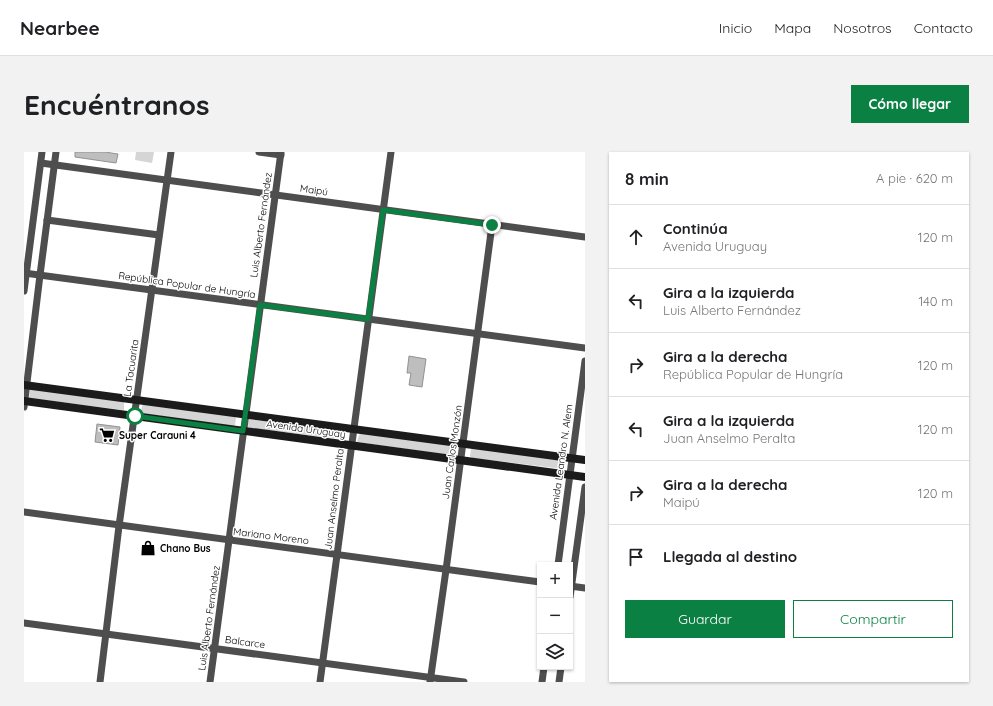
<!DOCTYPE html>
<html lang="es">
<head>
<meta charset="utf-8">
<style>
	:root { --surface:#fff; --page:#f2f2f2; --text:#202124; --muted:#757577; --line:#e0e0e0; --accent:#0b8043 }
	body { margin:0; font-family:Quicksand,sans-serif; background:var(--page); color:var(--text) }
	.controls { position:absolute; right:12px; bottom:12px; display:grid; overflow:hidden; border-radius:0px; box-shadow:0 1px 3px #0004 }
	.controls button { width:36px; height:36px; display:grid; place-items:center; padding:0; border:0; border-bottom:1px solid var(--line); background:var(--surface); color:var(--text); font:20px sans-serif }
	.stop { position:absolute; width:12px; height:12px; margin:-9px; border:3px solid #0b8043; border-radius:50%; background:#fff }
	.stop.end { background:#0b8043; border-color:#fff; box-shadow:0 1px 4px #0008 }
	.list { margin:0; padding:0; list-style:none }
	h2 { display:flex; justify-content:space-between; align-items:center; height:52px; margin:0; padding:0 16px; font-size:17px }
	h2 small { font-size:13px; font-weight:400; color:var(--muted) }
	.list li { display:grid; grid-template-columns:26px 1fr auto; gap:12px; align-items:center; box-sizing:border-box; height:64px; padding:0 16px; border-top:1px solid var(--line) }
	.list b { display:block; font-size:15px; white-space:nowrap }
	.list p { margin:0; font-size:13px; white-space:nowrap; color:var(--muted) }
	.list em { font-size:13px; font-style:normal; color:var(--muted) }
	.actions { display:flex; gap:8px; padding:12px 16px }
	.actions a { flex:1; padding:9px 0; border:1px solid var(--accent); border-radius:0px; text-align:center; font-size:14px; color:var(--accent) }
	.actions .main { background:var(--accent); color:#fff }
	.icon { flex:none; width:22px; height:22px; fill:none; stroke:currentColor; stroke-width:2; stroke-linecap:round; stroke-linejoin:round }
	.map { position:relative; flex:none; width:561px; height:530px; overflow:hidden; border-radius:0px }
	header { display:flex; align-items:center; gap:24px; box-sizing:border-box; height:56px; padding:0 20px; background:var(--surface); border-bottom:1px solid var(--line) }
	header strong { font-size:19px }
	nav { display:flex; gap:22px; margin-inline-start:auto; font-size:14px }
	.intro { display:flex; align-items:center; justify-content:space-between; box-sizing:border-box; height:96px; padding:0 24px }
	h1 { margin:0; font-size:28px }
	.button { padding:10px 18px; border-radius:0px; background:var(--accent); color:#fff; font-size:14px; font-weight:700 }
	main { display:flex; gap:24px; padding:0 24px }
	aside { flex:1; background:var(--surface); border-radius:0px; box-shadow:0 1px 3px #0004 }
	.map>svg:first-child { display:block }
	.green { fill:#d5d5d5 }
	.building { fill:#bebebe; stroke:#929292 }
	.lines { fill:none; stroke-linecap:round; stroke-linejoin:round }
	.street { stroke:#4e4e4e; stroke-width:7 }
	.secondary { stroke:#1b1b1b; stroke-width:8 }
	.route { stroke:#0b8043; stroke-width:5 }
	.labels { text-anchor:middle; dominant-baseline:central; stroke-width:3; stroke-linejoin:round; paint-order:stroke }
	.street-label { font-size:10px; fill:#000; stroke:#fff }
	.poi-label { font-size:10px; font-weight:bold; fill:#000; stroke:#fff; text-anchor:start }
</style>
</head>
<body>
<header>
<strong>Nearbee</strong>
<nav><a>Inicio</a><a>Mapa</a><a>Nosotros</a><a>Contacto</a></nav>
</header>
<div class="intro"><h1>Encuéntranos</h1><a class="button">Cómo llegar</a></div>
<main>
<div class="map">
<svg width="561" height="530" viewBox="0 0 561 530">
	<rect width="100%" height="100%" fill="#fff"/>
	<!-- green -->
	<g class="green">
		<path d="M 112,0 L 130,0 L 128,11 L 111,8 Z"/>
		<path d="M 8,237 L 99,249 L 100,251 L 100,258 L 98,258 L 5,246 L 6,238 Z"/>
		<path d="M 120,252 L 210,264 L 212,266 L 211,273 L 209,274 L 117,261 L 118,254 Z"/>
		<path d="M 225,267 L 319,280 L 318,286 L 317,287 L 226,276 L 224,275 Z"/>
		<path d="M 337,281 L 427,293 L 429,295 L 428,302 L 426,303 L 333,290 L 335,283 Z"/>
		<path d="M 449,295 L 540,307 L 541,310 L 540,316 L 539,317 L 448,306 L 446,304 L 447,297 Z"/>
	</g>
	<!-- building -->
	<g class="building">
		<path d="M 51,0 L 81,0 L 94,2 L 92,11 L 51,5 Z"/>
		<path d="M 385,204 L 402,207 L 398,235 L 385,233 L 387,221 L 383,221 Z"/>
		<path d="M 73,272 L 96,275 L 94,293 L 71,290 Z"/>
	</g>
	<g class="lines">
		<!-- street -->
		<g class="street">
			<path d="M 235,0 L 257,3"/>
			<path d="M 17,11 L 561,85"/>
			<path d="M 23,68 L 135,83"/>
			<path d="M 0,121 L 561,196"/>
			<path d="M 0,139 L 18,0"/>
			<path d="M 0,255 L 16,123 L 32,0"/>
			<path d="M 0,360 L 516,430"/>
			<path d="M 534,413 L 561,209"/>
			<path d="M 546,434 L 561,436"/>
			<path d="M 546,445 L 561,335"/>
			<path d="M 0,471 L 440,530"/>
			<path d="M 76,530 L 95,374 L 147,0"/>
			<path d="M 186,530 L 257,0"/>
			<path d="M 296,530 L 367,0"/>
			<path d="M 406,530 L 422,418 L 468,73"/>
			<path d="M 518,530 L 520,515"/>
			<path d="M 535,530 L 537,515"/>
		</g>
		<!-- secondary -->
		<g class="secondary">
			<path d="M 0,233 L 561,308"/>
			<path d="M 0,249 L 561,325"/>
		</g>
	</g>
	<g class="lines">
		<!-- route -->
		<path class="route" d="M 111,264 L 219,279 L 236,153 L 344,167 L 359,58 L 468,73"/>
	</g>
	<!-- icons -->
	<defs>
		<g id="supermarket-bare" transform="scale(1.2)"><path d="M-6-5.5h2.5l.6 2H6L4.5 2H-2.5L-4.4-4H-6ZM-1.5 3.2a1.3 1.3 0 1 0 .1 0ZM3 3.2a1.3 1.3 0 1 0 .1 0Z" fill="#000" stroke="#fff" stroke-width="2.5" paint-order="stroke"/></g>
		<g id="shop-bare" transform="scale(1.2)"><path d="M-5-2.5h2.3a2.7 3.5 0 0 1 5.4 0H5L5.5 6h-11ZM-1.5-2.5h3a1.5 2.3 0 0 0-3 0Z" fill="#000" stroke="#fff" stroke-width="2.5" paint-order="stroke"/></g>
	</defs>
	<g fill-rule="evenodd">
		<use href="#supermarket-bare" x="83" y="283"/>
		<use href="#shop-bare" x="124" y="396"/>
	</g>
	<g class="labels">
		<!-- street labels -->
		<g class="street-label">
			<text transform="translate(290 38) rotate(8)">Maipú</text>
			<text transform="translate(237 73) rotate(-82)">Luis Alberto Fernández</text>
			<text transform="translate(163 133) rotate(8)">República Popular de Hungría</text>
			<text transform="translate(107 216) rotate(-82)">La Tacuarita</text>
			<text transform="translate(282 277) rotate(8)">Avenida Uruguay</text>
			<text transform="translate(428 300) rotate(-82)">Juan Carlos Monzón</text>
			<text transform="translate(537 310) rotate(-82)">Avenida Leandro N. Alem</text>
			<text transform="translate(310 347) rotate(-83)">Juan Anselmo Peralta</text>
			<text transform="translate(247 384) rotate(7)">Mariano Moreno</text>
			<text transform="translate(185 466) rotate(-82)">Luis Alberto Fernández</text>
			<text transform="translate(221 490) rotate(8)">Balcarce</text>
		</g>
		<!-- poi labels -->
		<g class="poi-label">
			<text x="95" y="283">Super Carauni 4</text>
			<text x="136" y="396">Chano Bus</text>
		</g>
	</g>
</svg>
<div class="controls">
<button>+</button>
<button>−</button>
<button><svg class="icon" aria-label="layers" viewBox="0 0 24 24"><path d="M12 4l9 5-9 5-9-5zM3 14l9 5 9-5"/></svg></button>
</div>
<div class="stop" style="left:111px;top:264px"></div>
<div class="stop end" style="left:468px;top:73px"></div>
</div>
<aside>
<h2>8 min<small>A pie · 620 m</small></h2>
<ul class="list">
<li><svg class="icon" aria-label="ahead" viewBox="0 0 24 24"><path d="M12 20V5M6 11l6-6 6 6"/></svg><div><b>Continúa</b><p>Avenida Uruguay</p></div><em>120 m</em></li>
<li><svg class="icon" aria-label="left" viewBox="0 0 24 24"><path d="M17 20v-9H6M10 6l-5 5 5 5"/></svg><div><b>Gira a la izquierda</b><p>Luis Alberto Fernández</p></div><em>140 m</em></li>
<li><svg class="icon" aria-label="right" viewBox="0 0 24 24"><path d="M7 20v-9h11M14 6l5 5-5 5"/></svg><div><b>Gira a la derecha</b><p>República Popular de Hungría</p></div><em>120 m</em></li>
<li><svg class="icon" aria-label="left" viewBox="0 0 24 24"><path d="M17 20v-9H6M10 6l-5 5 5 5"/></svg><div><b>Gira a la izquierda</b><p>Juan Anselmo Peralta</p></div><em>120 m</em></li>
<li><svg class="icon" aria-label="right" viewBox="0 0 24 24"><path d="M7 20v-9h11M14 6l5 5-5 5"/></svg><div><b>Gira a la derecha</b><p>Maipú</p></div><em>120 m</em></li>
<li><svg class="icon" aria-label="arrive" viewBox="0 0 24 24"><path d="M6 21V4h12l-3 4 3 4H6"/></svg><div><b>Llegada al destino</b></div></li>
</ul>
<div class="actions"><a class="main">Guardar</a><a>Compartir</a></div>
</aside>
</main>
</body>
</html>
